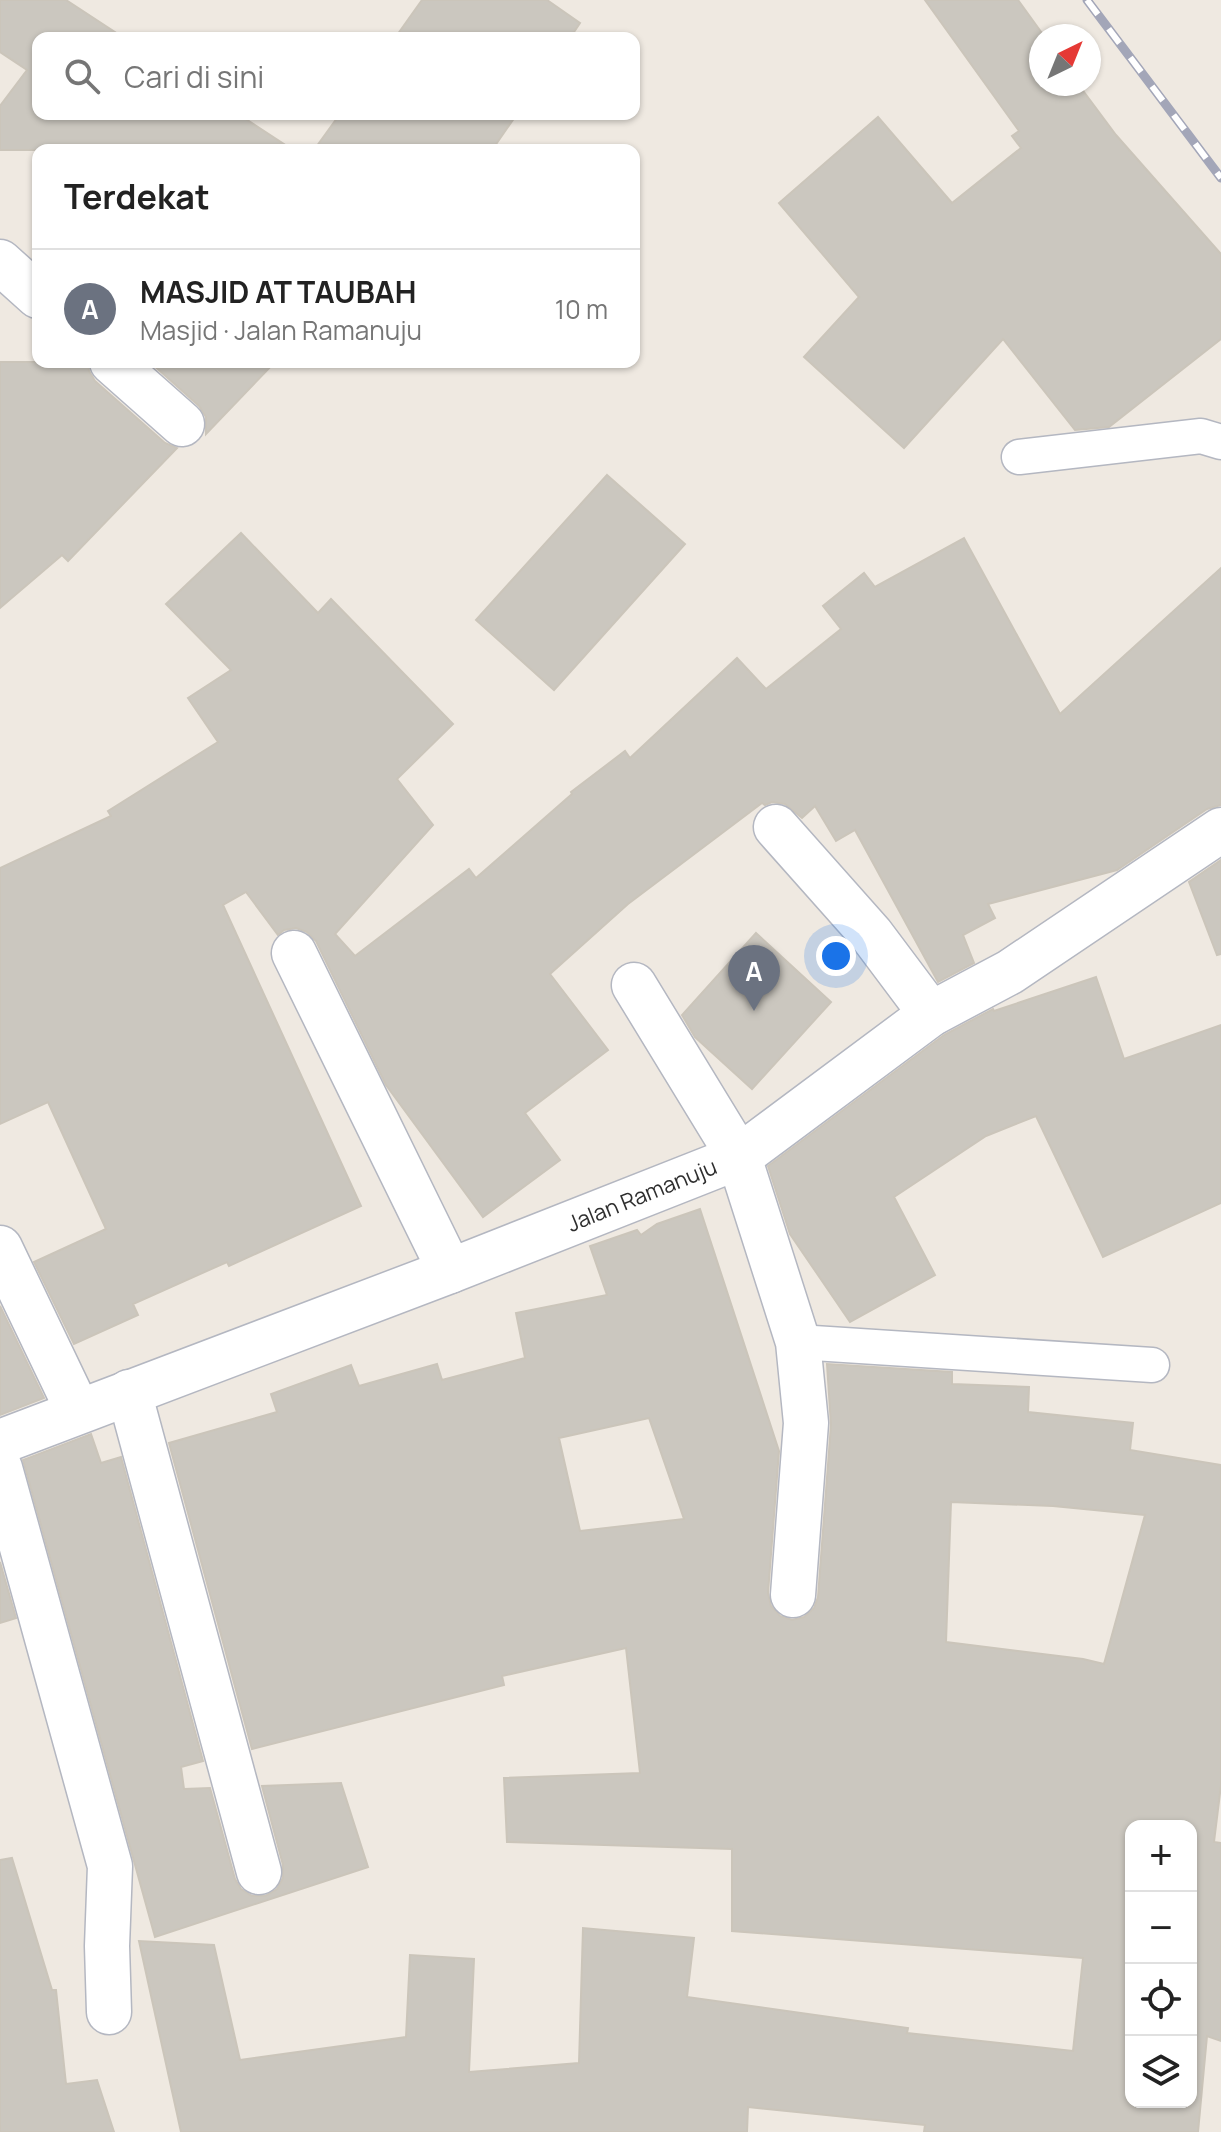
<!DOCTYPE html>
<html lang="id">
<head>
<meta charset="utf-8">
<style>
	:root { --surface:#fff; --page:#f6f6f6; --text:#222; --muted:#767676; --line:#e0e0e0; --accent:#111827 }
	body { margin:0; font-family:Manrope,sans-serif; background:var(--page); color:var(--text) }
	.controls { position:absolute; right:24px; bottom:24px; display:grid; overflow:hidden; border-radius:16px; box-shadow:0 2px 6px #0004 }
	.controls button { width:72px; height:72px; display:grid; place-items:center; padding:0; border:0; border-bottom:2px solid var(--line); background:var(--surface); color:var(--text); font:40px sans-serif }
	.compass { position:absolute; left:1029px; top:24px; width:72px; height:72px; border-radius:50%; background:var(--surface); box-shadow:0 2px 6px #0004; rotate:43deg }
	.you { position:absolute; left:836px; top:956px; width:28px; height:28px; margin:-20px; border:6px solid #fff; border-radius:50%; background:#1a73e8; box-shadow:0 0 0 12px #1a73e833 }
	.badge { display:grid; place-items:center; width:52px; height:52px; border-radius:50%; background:var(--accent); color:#fff; font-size:26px; font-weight:700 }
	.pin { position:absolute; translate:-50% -66px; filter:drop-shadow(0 2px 4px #0008) }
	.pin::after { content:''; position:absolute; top:42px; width:28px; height:24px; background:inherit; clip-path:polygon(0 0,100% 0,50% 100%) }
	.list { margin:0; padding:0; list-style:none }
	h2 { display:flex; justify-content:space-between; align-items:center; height:104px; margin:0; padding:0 32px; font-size:34px }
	h2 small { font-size:26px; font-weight:400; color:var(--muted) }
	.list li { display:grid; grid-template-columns:52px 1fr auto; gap:24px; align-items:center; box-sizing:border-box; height:120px; padding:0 32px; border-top:2px solid var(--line) }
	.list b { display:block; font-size:30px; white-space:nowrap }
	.list p { margin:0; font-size:26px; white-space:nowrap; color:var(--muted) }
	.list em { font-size:26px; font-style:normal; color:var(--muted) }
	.icon { flex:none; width:44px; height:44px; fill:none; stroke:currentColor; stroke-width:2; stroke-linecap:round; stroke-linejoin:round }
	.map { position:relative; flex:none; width:1221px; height:2132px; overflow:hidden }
	.search { position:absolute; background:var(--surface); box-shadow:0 2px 6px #0004; left:32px; top:32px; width:608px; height:88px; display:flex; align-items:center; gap:20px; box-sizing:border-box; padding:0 28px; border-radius:16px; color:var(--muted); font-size:30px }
	.panel { position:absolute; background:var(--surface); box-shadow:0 2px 6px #0004; left:32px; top:144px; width:608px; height:224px; border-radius:16px }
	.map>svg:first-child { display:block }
	.building { fill:#cbc7bf; stroke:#cbc5ba; stroke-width:2; fill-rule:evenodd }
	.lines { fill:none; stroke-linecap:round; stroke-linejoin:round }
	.lane-casing { stroke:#b4b7c1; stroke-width:37 }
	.street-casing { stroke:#b4b7c1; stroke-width:47 }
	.lane { stroke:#fff; stroke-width:34 }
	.street { stroke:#fff; stroke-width:44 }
	.rail-casing { stroke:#a3a6b8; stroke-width:9 }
	.rail { stroke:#fff; stroke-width:6; stroke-dasharray:18; stroke-linecap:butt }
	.labels { text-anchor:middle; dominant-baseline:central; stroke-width:7; stroke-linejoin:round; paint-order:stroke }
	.street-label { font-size:22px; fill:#2e2e2e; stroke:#fff }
</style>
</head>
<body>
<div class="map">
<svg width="1221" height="2132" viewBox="0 0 1221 2132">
	<rect width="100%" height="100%" fill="#efe9e1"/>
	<!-- building -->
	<g class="building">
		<path d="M 0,0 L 66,0 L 124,38 L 38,38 L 38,114 L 238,114 L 293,150 L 0,150 L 0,106 L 27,70 L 0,52 Z"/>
		<path d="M 422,0 L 547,0 L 580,23 L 570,38 L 395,38 Z"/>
		<path d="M 925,0 L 1018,0 L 1044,36 L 1041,36 L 1041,84 L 1078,84 L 1116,135 L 1221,254 L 1221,339 L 1109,427 L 1075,430 L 1003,339 L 904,448 L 804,357 L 859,297 L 779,203 L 878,117 L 952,203 L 1021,148 L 1012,136 L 1019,131 Z"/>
		<path d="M 340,114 L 517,114 L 492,150 L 314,150 Z"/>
		<path d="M 0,362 L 88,362 L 89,371 L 95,381 L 165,443 L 177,448 L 68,561 L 62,555 L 0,608 Z"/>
		<path d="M 150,362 L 275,362 L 206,434 L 206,417 L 199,406 Z"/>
		<path d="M 607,475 L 685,544 L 554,690 L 476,620 Z"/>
		<path d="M 241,533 L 318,613 L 331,599 L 453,724 L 397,779 L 433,825 L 335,934 L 355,956 L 469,869 L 476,878 L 572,794 L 571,792 L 625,751 L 630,758 L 737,658 L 766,689 L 841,629 L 823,606 L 864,573 L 875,587 L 964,538 L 1060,714 L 1221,568 L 1221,805 L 1207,809 L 1117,870 L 988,904 L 995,918 L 963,935 L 974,963 L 938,982 L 855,830 L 836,841 L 815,806 L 802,818 L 785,804 L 772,802 L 765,805 L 762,803 L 628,904 L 550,974 L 608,1050 L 525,1113 L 560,1160 L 483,1217 L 386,1085 L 316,941 L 307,932 L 296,928 L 284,930 L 278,935 L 246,892 L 223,905 L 361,1206 L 229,1266 L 227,1262 L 133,1304 L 138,1315 L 74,1344 L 34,1262 L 106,1229 L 48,1102 L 0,1124 L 0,868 L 111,816 L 108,811 L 218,742 L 188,698 L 231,670 L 166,604 Z"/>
		<path d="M 1221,860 L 1221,954 L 1217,955 L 1189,882 Z"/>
		<path d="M 756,933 L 831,1002 L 752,1089 L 695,1037 L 682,1015 Z"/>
		<path d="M 1096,977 L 1124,1059 L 1221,1025 L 1221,1203 L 1103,1257 L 1036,1116 L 986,1136 L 894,1197 L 935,1275 L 850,1322 L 790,1234 L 768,1166 L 944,1035 L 993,1009 L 994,1011 Z"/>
		<path d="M 700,1209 L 779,1451 L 768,1593 L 771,1606 L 780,1616 L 792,1620 L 804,1617 L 814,1608 L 818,1597 L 831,1425 L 827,1364 L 952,1372 L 952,1384 L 1029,1387 L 1028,1412 L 1133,1423 L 1130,1450 L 1221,1465 L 1221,1785 L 1214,1842 L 1221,1843 L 1221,2041 L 1207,2036 L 1198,2132 L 924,2132 L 925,2125 L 748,2107 L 747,2132 L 181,2132 L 139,1941 L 214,1945 L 240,2060 L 406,2037 L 410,1955 L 474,1959 L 469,2072 L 579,2063 L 583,1928 L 694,1938 L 687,1997 L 908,2028 L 907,2033 L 1073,2051 L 1083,1958 L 732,1931 L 732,1849 L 507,1842 L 504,1778 L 640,1773 L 626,1648 L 502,1676 L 504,1685 L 252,1749 L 169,1443 L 277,1412 L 271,1394 L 351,1365 L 359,1386 L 437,1364 L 442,1380 L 525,1358 L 516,1313 L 607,1295 L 590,1246 L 637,1230 L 641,1235 L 657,1224 ZM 649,1418 L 684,1519 L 580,1531 L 559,1438 ZM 951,1502 L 1053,1506 L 1145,1515 L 1104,1664 L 1083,1659 L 946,1642 ZM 1131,1826 L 1191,1826 L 1191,2102 L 1131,2102 Z"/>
		<path d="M 0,1306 L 44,1398 L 0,1415 Z"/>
		<path d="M 91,1434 L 101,1463 L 121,1457 L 203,1761 L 181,1767 L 184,1789 L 210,1788 L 235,1879 L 241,1889 L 252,1896 L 265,1896 L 277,1889 L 283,1878 L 283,1865 L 262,1786 L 341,1783 L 368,1867 L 155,1937 L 23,1460 Z"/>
		<path d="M 0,1562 L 16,1618 L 0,1623 Z"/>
		<path d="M 12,1858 L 52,1990 L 56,1990 L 66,2084 L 97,2080 L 114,2132 L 0,2132 L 0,1860 Z"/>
	</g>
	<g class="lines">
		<!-- lane casing -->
		<g class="lane-casing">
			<g id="lane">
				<path d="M 1019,457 L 1201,436 L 1221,442"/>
				<path d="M 798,1342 L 1152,1365"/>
			</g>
		</g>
		<!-- street casing -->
		<g class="street-casing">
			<g id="street">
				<path d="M 0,262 L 38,296"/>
				<path d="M 112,362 L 182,424"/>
				<path d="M 776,827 L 871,934 L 931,1014"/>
				<path d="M 294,953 L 450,1271"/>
				<path d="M 634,985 L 739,1157 L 798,1342 L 806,1423 L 793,1595"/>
				<path d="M 0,1248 L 78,1411"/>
				<path d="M 129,1392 L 259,1872"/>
				<path d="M 0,1442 L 450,1271 L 739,1157 L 931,1014 L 1010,972 L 1221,830"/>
				<path d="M 0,1468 L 110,1866 L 107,1946 L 109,2012"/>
			</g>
		</g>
		<!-- lane -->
		<use href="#lane" class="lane"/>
		<!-- street -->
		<use href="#street" class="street"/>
		<!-- rail casing -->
		<g class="rail-casing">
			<path id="rail" d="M 1087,0 L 1221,178"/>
		</g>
		<!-- rail -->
		<use href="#rail" class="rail"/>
	</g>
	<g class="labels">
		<!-- street labels -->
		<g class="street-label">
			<text transform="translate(642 1195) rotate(-22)">Jalan Ramanuju</text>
		</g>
	</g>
</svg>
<div class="controls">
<button>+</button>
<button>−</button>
<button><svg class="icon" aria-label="locate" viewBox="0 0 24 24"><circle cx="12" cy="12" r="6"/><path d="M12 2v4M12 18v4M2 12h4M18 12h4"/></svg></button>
<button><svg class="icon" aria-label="layers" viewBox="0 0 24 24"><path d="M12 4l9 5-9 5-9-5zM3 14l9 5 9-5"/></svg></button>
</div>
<svg class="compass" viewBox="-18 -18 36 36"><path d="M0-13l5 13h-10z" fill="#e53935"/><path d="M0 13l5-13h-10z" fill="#767676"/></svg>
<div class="you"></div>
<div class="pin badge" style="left:754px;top:1011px;background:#6b7280">A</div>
<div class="search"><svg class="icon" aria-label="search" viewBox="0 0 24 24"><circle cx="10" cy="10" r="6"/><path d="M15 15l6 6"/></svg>Cari di sini</div>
<section class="panel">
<h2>Terdekat<small></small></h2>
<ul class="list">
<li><span class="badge" style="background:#6b7280">A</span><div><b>MASJID AT TAUBAH</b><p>Masjid · Jalan Ramanuju</p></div><em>10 m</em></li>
</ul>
</section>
</div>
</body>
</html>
